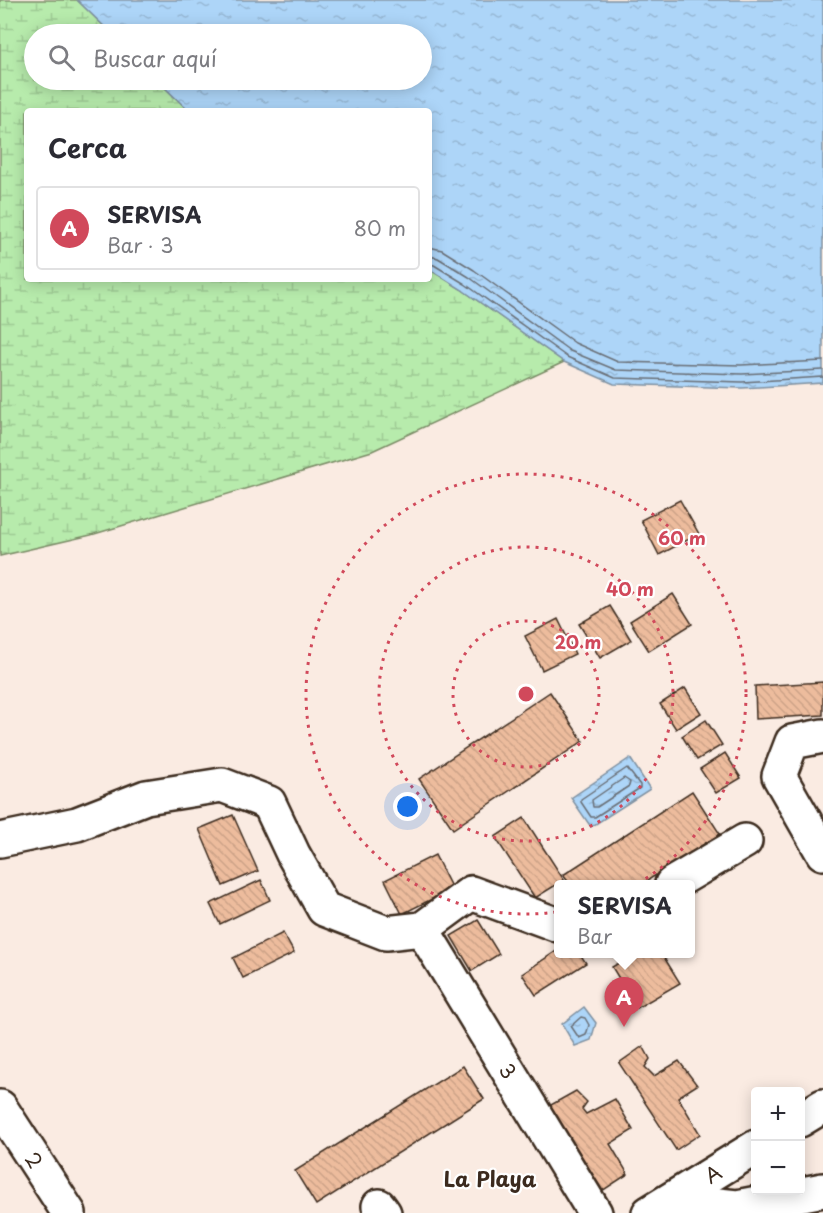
<!DOCTYPE html>
<html lang="es">
<head>
<meta charset="utf-8">
<style>
	:root { --surface:#fff; --page:#f2f2f3; --text:#2b2b33; --muted:#7c7c81; --line:#e1e1e2; --accent:#d1495b }
	body { margin:0; font-family:"Playpen Sans",sans-serif; background:var(--page); color:var(--text) }
	.controls { position:absolute; right:18px; bottom:18px; display:grid; overflow:hidden; border-radius:6px; box-shadow:0 3px 15px #0003 }
	.controls button { width:54px; height:54px; display:grid; place-items:center; padding:0; border:0; border-bottom:2px solid var(--line); background:var(--surface); color:var(--text); font:30px sans-serif }
	.you { position:absolute; left:408px; top:807px; width:21px; height:21px; margin:-15px; border:4px solid #fff; border-radius:50%; background:#1a73e8; box-shadow:0 0 0 9px #1a73e833 }
	.badge { display:grid; place-items:center; width:39px; height:39px; border-radius:50%; background:var(--accent); color:#fff; font-size:20px; font-weight:700 }
	.pin { position:absolute; translate:-50% -50px; filter:drop-shadow(0 2px 3px #0008) }
	.pin::after { content:''; position:absolute; top:32px; width:21px; height:18px; background:inherit; clip-path:polygon(0 0,100% 0,50% 100%) }
	.popup { position:absolute; left:554px; top:880px; width:141px; height:78px; box-sizing:border-box; display:grid; place-content:center; border-radius:6px; background:var(--surface); filter:drop-shadow(0 2px 4px #0005); font-size:20px; white-space:nowrap; color:var(--muted) }
	.popup b { font-size:22px; color:var(--text) }
	.popup::after { content:''; position:absolute; left:50%; top:100%; margin-left:-12px; border:12px solid transparent; border-top-color:var(--surface) }
	.list { margin:0; padding:0; list-style:none }
	h2 { display:flex; justify-content:space-between; align-items:center; height:78px; margin:0; padding:0 24px; font-size:26px }
	h2 small { font-size:20px; font-weight:400; color:var(--muted) }
	.list li { display:grid; grid-template-columns:39px 1fr auto; gap:18px; align-items:center; box-sizing:border-box; height:84px; margin:0 12px 12px; padding:0 12px; border:2px solid var(--line); border-radius:6px }
	.list b { display:block; font-size:22px; white-space:nowrap }
	.list p { margin:0; font-size:20px; white-space:nowrap; color:var(--muted) }
	.list em { font-size:20px; font-style:normal; color:var(--muted) }
	.icon { flex:none; width:33px; height:33px; fill:none; stroke:currentColor; stroke-width:2; stroke-linecap:round; stroke-linejoin:round }
	.map { position:relative; flex:none; width:823px; height:1213px; overflow:hidden }
	.search { position:absolute; background:var(--surface); box-shadow:0 3px 15px #0003; left:24px; top:24px; width:408px; height:66px; display:flex; align-items:center; gap:15px; box-sizing:border-box; padding:0 21px; border-radius:33px; color:var(--muted); font-size:22px }
	.panel { position:absolute; background:var(--surface); box-shadow:0 3px 15px #0003; left:24px; top:108px; width:408px; height:174px; border-radius:6px }
	.map>svg:first-child { display:block }
	.wetland { fill:url(#wetland-marsh); stroke:#798a65; stroke-width:1.5 }
	.water { fill:url(#water-ripples); stroke:#7f91a1; stroke-width:1.5 }
	.lines { fill:none; stroke-linecap:round; stroke-linejoin:round }
	.shore { stroke:#696e75; stroke-width:1.5 }
	.building { fill:url(#building-back-hatch); stroke:#3b2a1e; stroke-width:1.5 }
	.minor-casing { stroke:#3b2a1e; stroke-width:38 }
	.major-casing { stroke:#3b2a1e; stroke-width:38 }
	.minor { stroke:#fff; stroke-width:33 }
	.major { stroke:#fff; stroke-width:33 }
	.ring { fill:none; stroke:#d1495b; stroke-width:3; stroke-dasharray:3 6 }
	.labels { text-anchor:middle; dominant-baseline:central; stroke-width:4.5; stroke-linejoin:round; paint-order:stroke }
	.street-label { font-size:20px; fill:#3b2a1e; stroke:#fff }
	.neighbourhood-label { font-size:21px; font-weight:bold; fill:#3b2a1e; stroke:#fff }
	.centre { fill:#d1495b; stroke:#fff; stroke-width:3 }
	.ring-label { font-size:18px; text-anchor:middle; font-weight:bold; fill:#d1495b; stroke:#fff; stroke-width:4.5; stroke-linejoin:round; paint-order:stroke }
</style>
</head>
<body>
<div class="map">
<svg width="823" height="1213" viewBox="0 0 823 1213">
	<defs>
		<pattern id="wetland-marsh" width="20" height="14" patternUnits="userSpaceOnUse" patternTransform="scale(1.5)"><rect width="20" height="14" fill="#b7ebac"/><path d="M1 5h8M5 5V1M11 12h8M15 12V8" fill="none" stroke="#9eca94"/></pattern>
		<pattern id="water-ripples" width="26" height="14" patternUnits="userSpaceOnUse" patternTransform="scale(1.5)"><rect width="26" height="14" fill="#add5f8"/><path d="M2 4q2-2 4 0t4 0M15 11q2-2 4 0t4 0" fill="none" stroke="#96b7d4"/></pattern>
		<pattern id="building-back-hatch" width="6" height="6" patternUnits="userSpaceOnUse" patternTransform="scale(1.5)"><rect width="6" height="6" fill="#edbc9d"/><path d="M-1 5l2 2M0 0l6 6M5-1l2 2" fill="none" stroke="#cca287"/></pattern>
	</defs>
	<rect width="100%" height="100%" fill="#faebe2"/>
	<filter id="ink" filterUnits="userSpaceOnUse"><feTurbulence type="fractalNoise" baseFrequency=".0167" numOctaves="2"/><feDisplacementMap in="SourceGraphic" scale="12" xChannelSelector="R" yChannelSelector="G"/><feConvolveMatrix kernelMatrix="1 2 1 2 8 2 1 2 1" color-interpolation-filters="sRGB"/></filter>
	<g filter="url(#ink)">
		<!-- wetland -->
		<path class="wetland" d="M 0,0 L 77,0 L 112,34 L 34,34 L 34,80 L 157,80 L 189,111 L 27,111 L 27,279 L 429,279 L 429,269 L 461,289 L 564,362 L 372,451 L 91,535 L 0,556 Z"/>
		<!-- water -->
		<g class="water">
			<path d="M 77,0 L 823,0 L 823,383 L 742,388 L 614,384 L 564,362 L 461,289 L 429,269 L 429,111 L 189,111 L 157,80 L 422,80 L 422,34 L 112,34 Z"/>
			<path d="M 630,758 L 650,789 L 591,827 L 571,798 Z"/>
			<path d="M 584,1007 L 596,1023 L 591,1040 L 575,1046 L 562,1024 Z"/>
		</g>
		<g class="lines">
			<!-- shore -->
			<g class="shore">
				<path d="M 429,247 L 442,250 L 474,270 L 575,343 L 618,362 L 741,365 L 823,361"/>
				<path d="M 429,256 L 438,258 L 469,277 L 570,351 L 616,370 L 742,374 L 823,370"/>
				<path d="M 429,264 L 434,265 L 465,284 L 567,357 L 615,378 L 742,382 L 823,377"/>
				<path d="M 627,768 L 640,785 L 640,788 L 595,817 L 591,817 L 581,802 L 581,799 Z"/>
				<path d="M 624,778 L 630,782 L 629,786 L 597,807 L 593,807 L 592,800 Z"/>
				<path d="M 581,1017 L 585,1018 L 589,1025 L 586,1035 L 579,1038 L 571,1026 Z"/>
			</g>
		</g>
		<!-- building -->
		<g class="building">
			<path d="M 680,500 L 699,534 L 659,555 L 641,520 Z"/>
			<path d="M 673,594 L 692,624 L 649,651 L 630,621 Z"/>
			<path d="M 610,606 L 631,640 L 600,658 L 579,624 Z"/>
			<path d="M 558,619 L 575,654 L 542,670 L 525,636 Z"/>
			<path d="M 823,682 L 823,715 L 756,719 L 755,686 Z"/>
			<path d="M 685,688 L 701,713 L 676,729 L 660,704 Z"/>
			<path d="M 550,692 L 583,741 L 453,829 L 419,779 Z"/>
			<path d="M 706,720 L 722,745 L 697,760 L 682,736 Z"/>
			<path d="M 725,753 L 741,778 L 716,793 L 700,769 Z"/>
			<path d="M 692,791 L 720,834 L 642,884 L 570,884 L 563,875 Z"/>
			<path d="M 233,815 L 258,871 L 223,886 L 199,829 Z"/>
			<path d="M 524,818 L 564,880 L 535,898 L 495,837 Z"/>
			<path d="M 435,855 L 452,889 L 402,914 L 385,880 Z"/>
			<path d="M 261,880 L 270,900 L 220,924 L 210,904 Z"/>
			<path d="M 478,920 L 499,954 L 472,971 L 451,936 Z"/>
			<path d="M 283,933 L 294,953 L 243,978 L 233,958 Z"/>
			<path d="M 558,950 L 558,954 L 580,954 L 586,963 L 536,995 L 522,974 Z"/>
			<path d="M 634,954 L 662,954 L 680,983 L 637,1008 L 612,967 Z"/>
			<path d="M 643,1046 L 650,1059 L 645,1067 L 654,1076 L 679,1061 L 697,1085 L 678,1097 L 700,1134 L 676,1150 L 619,1063 Z"/>
			<path d="M 463,1066 L 484,1099 L 316,1205 L 295,1171 Z"/>
			<path d="M 576,1091 L 587,1102 L 582,1109 L 586,1114 L 615,1099 L 633,1130 L 610,1144 L 628,1174 L 599,1193 L 549,1106 Z"/>
		</g>
		<g class="lines">
			<!-- minor casing -->
			<g class="minor-casing">
				<g id="minor">
					<path d="M 823,736 L 792,742 L 779,776 L 823,853"/>
					<path d="M 0,840 L 77,824 L 146,797 L 222,785 L 269,803 L 293,854 L 324,909 L 386,933 L 422,929 L 471,893 L 558,925"/>
					<path d="M 672,884 L 745,841"/>
					<path id="s1" d="M 422,929 L 595,1213"/>
					<path id="s2" d="M 0,1107 L 69,1213"/>
					<path d="M 671,1200 L 737,1207 L 823,1190"/>
					<path d="M 379,1206 L 384,1213"/>
				</g>
			</g>
			<!-- major casing -->
			<g class="major-casing">
				<g id="major">
					<path d="M 800,1120 L 823,1106"/>
					<path id="s3" d="M 649,1213 L 756,1147"/>
				</g>
			</g>
			<!-- minor -->
			<use href="#minor" class="minor"/>
			<!-- major -->
			<use href="#major" class="major"/>
		</g>
	</g>
	<!-- distance rings -->
	<g class="ring">
		<circle cx="526" cy="694" r="73"/>
		<circle cx="526" cy="694" r="147"/>
		<circle cx="526" cy="694" r="220"/>
	</g>
	<g class="labels">
		<!-- street labels -->
		<g class="street-label">
			<text stroke="none"><textPath href="#s1" startOffset="166">3</textPath></text>
			<text stroke="none"><textPath href="#s2" startOffset="63">2</textPath></text>
			<text stroke="none"><textPath href="#s3" startOffset="75">A</textPath></text>
		</g>
		<!-- neighbourhood labels -->
		<g class="neighbourhood-label">
			<text x="490" y="1178">La Playa</text>
		</g>
	</g>
	<circle cx="526" cy="694" r="9" class="centre"/>
	<g class="ring-label">
		<text x="682" y="545">60 m</text>
		<text x="630" y="596">40 m</text>
		<text x="578" y="649">20 m</text>
	</g>
</svg>
<div class="controls">
<button>+</button>
<button>−</button>
</div>
<div class="you"></div>
<div class="pin badge" style="left:624px;top:1027px">A</div>
<div class="popup"><b>SERVISA</b>Bar</div>
<div class="search"><svg class="icon" aria-label="search" viewBox="0 0 24 24"><circle cx="10" cy="10" r="6"/><path d="M15 15l6 6"/></svg>Buscar aquí</div>
<section class="panel">
<h2>Cerca<small></small></h2>
<ul class="list">
<li><span class="badge">A</span><div><b>SERVISA</b><p>Bar · 3</p></div><em>80 m</em></li>
</ul>
</section>
</div>
</body>
</html>
